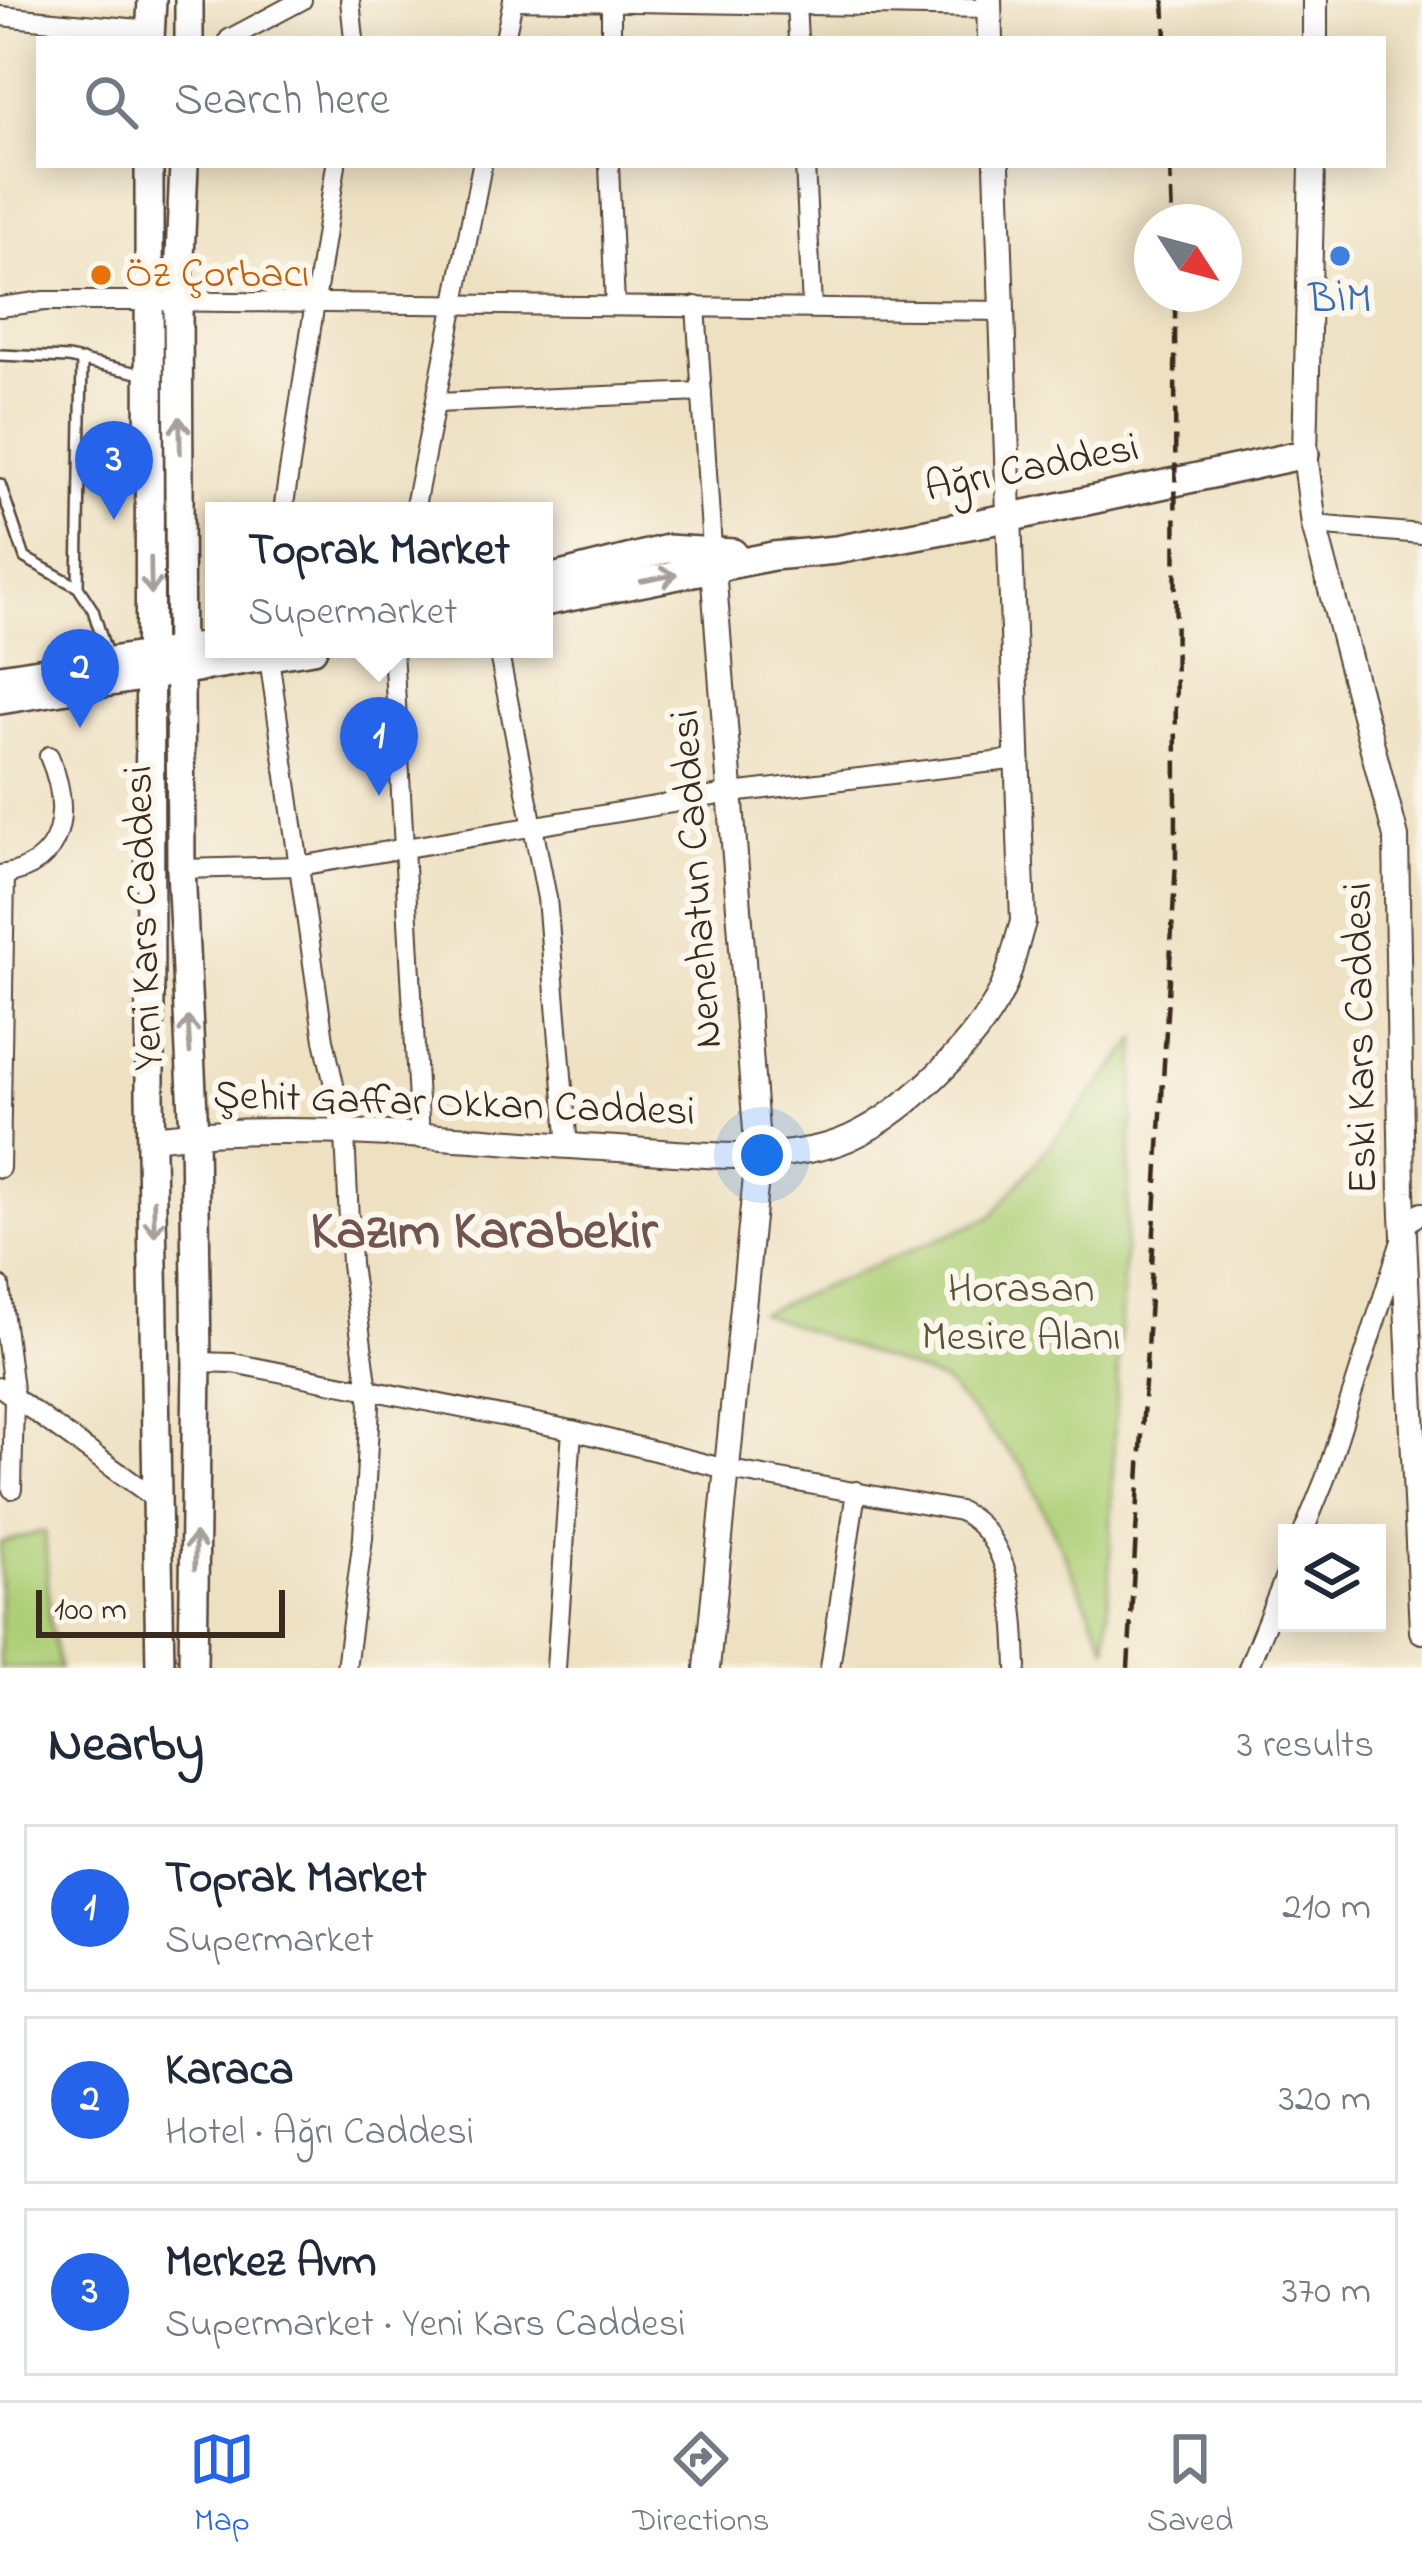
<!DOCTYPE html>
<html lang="en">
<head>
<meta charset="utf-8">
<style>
	:root { --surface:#fff; --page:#f6f6f7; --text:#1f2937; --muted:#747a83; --line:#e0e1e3; --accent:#2563eb }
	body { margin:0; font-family:"Indie Flower",sans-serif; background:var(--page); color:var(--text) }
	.controls { position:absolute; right:36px; bottom:36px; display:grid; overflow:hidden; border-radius:0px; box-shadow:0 6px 30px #0003 }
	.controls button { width:108px; height:108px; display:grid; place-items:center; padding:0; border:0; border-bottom:3px solid var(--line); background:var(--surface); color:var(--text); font:60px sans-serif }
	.compass { position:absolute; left:1134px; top:204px; width:108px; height:108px; border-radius:50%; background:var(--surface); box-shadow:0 6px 30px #0003; rotate:126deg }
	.scale { position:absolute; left:36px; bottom:30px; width:249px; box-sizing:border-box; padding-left:12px; border:6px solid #3b2a1e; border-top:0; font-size:33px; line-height:42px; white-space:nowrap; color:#3b2a1e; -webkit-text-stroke:9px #fbf7ec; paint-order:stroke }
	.you { position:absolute; left:762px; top:1155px; width:42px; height:42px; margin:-30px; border:9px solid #fff; border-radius:50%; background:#1a73e8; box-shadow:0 0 0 18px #1a73e833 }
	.badge { display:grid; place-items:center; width:78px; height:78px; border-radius:50%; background:var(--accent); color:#fff; font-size:39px; font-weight:700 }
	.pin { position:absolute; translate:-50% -99px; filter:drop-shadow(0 3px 6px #0008) }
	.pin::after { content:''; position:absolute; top:63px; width:42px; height:36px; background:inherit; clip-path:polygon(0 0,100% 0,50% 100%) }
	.popup { position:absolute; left:205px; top:502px; width:348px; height:156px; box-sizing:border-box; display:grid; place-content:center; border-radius:0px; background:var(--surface); filter:drop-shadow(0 3px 9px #0005); font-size:39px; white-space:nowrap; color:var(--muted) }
	.popup b { font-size:45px; color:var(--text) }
	.popup::after { content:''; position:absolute; left:50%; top:100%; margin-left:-24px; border:24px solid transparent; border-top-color:var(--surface) }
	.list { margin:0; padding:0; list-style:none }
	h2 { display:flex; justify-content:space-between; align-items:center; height:156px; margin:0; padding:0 48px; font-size:51px }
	h2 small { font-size:39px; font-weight:400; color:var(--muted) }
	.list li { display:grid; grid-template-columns:78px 1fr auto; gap:36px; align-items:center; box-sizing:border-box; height:168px; margin:0 24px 24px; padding:0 24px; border:3px solid var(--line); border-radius:0px }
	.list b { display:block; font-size:45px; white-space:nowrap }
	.list p { margin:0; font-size:39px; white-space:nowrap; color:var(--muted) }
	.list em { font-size:39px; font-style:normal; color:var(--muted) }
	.icon { flex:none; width:66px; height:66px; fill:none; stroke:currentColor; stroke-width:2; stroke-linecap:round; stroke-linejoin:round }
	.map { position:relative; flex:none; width:1422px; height:1668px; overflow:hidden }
	.search { position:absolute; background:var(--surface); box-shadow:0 6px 30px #0003; left:36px; right:36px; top:36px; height:132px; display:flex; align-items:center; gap:30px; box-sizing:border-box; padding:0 42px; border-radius:0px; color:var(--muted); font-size:45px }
	.sheet { height:732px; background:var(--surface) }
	nav { display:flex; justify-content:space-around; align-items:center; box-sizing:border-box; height:168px; border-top:3px solid var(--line); background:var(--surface); font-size:33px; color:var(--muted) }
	nav a { display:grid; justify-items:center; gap:6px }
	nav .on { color:var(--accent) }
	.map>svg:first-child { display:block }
	.green { fill:#aecf77; stroke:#747c4a; stroke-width:3 }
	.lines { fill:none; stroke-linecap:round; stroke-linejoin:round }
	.service-casing { stroke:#564537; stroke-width:14 }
	.minor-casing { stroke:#564537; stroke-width:22 }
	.tertiary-casing { stroke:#564537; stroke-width:28 }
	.secondary-casing { stroke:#564537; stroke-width:32 }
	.service { stroke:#fff; stroke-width:9 }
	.minor { stroke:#fff; stroke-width:18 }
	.tertiary { stroke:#fff; stroke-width:24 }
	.secondary { stroke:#fff; stroke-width:27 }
	.rail { stroke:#3b2a1e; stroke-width:4.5; stroke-dasharray:18 9; stroke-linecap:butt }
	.oneway { stroke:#a79f9a }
	.shop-dot { fill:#3f7fe0; stroke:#fbf7ec; stroke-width:4.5 }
	.food-dot { fill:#e8710a; stroke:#fbf7ec; stroke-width:4.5 }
	.labels { text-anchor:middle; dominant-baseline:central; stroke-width:12; stroke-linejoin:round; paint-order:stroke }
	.food-label { font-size:42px; fill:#c56008; stroke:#fbf7ec; text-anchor:start }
	.shop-label { font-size:42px; fill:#366cbe; stroke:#fbf7ec }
	.street-label { font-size:42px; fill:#3b2a1e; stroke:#fbf7ec }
	.park-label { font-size:42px; fill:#585334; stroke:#fbf7ec }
	.district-label { font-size:54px; font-weight:bold; fill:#715452; stroke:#fbf7ec }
</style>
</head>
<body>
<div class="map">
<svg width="1422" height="1668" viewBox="0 0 1422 1668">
	<rect width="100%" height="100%" fill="#fbf7ec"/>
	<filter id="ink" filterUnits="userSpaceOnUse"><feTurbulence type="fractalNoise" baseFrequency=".00833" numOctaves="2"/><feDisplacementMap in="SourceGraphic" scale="24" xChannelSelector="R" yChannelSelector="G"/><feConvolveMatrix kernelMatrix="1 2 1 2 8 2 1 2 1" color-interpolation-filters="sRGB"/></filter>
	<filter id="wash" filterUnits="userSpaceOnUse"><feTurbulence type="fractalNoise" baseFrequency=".004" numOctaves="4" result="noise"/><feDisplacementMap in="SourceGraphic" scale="48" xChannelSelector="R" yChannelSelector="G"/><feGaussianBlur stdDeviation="2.7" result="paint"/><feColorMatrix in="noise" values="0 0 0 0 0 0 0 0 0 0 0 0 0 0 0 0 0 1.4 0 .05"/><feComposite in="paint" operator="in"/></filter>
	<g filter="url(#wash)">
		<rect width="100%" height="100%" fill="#eee1c2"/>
		<!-- green -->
		<g class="green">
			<path d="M 1137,1039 L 1114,1438 L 1107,1648 L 1024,1468 L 943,1381 L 760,1313 L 991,1217 Z"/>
			<path d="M 45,1531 L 50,1624 L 60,1668 L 0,1668 L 0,1543 Z"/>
		</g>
	</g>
	<g filter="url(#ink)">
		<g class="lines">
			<!-- service casing -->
			<g class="service-casing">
				<g id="service">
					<path d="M 0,355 L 68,358 L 143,374"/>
					<path d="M 0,484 L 25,558 L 78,587 L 93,610 L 108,658"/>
					<path d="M 78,587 L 82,360"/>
				</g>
			</g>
			<!-- minor casing -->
			<g class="minor-casing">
				<g id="minor">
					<path d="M 350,0 L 354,39"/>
					<path d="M 513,0 L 989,8"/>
					<path d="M 796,4 L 798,39"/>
					<path d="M 0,16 L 150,30"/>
					<path d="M 229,39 L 302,0"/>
					<path d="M 505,39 L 513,0"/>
					<path d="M 611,39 L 611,2"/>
					<path d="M 609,165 L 615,306"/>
					<path d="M 805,165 L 812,308"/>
					<path d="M 696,306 L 713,563"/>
					<path d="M 0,307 L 44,301 L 150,301 L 1004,311"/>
					<path d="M 436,403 L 702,392"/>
					<path d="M 283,511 L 336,165"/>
					<path d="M 414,511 L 482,165"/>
					<path d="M 1314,525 L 1422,534"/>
					<path d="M 393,649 L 420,1138"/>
					<path d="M 498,649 L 547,898 L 568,1147"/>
					<path d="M 269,658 L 324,1040 L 345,1134 L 351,1264 L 370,1405 L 363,1538 L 346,1668"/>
					<path d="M 181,869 L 299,866 L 732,793 L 1019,759"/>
					<path d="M 0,875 C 67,866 71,808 49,756"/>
					<path d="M 0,1168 L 5,875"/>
					<path d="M 0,1286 L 14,1397 L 12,1489"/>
					<path d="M 197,1362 L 233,1363 L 572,1430 L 730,1470 L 960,1511 C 1014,1538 1015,1615 1017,1668"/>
					<path d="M 0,1387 L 160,1502"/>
					<path d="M 1303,1533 L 1325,1479 L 1406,1225 L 1422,1212"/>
					<path d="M 556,1668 L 572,1430"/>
					<path d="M 830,1668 L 856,1491"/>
					<path d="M 1248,1668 L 1287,1572"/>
				</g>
			</g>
			<!-- tertiary casing -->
			<g class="tertiary-casing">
				<g id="tertiary">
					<path d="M 989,0 L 990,39"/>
					<path d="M 1315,39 L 1315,0"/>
					<path d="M 1312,165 L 1305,454 L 1314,525 L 1396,837 L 1402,1192 L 1422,1631"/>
					<path d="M 153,1138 C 298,1120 471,1141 618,1149 C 687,1153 759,1164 827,1146 C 890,1129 965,1055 997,1000 C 1010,977 1015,947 1023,922 L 997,165"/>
					<path d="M 707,1668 L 758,1157 L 713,568"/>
				</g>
			</g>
			<!-- secondary casing -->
			<g class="secondary-casing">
				<g id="secondary">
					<path d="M 150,39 L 152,0"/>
					<path d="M 189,39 L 189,0"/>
					<path d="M 149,165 L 150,1094 L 160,1668"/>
					<path d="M 184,165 L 178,304 L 181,869 L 194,1133 L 197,1362 L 193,1668"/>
					<path d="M 544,580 L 667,549 L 733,553"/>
					<path d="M 544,602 L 773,556 L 836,550 L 1012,517 L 1305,454"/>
					<path d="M 0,678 L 214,645"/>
					<path d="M 0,700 L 313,649"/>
				</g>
			</g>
			<!-- service -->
			<use href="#service" class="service"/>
			<!-- minor -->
			<use href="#minor" class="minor"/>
			<!-- tertiary -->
			<use href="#tertiary" class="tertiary"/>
			<!-- secondary -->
			<use href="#secondary" class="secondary"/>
			<!-- rail -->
			<g class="rail">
				<path d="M 1164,0 L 1166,39"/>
				<path d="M 1170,165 L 1172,222"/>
				<path d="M 1128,1668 L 1176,862 L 1175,294"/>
			</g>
		</g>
		<!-- one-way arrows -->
		<defs><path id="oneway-shaft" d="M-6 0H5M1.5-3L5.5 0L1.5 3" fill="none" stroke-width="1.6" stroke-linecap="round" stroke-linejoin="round" transform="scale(3)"/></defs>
		<g class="oneway">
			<use href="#oneway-shaft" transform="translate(180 435) rotate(-91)"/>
			<use href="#oneway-shaft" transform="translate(151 576) rotate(89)"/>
			<use href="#oneway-shaft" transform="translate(659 578) rotate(-11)"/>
			<use href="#oneway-shaft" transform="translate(189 1035) rotate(-93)"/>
			<use href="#oneway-shaft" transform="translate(154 1218) rotate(89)"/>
			<use href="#oneway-shaft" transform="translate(195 1551) rotate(-89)"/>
		</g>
	</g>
	<!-- markers -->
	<circle class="shop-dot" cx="1340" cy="256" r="12"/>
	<circle class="food-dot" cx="101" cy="275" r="12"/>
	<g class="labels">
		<!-- food labels -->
		<g class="food-label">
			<text x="125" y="275">Öz Çorbacı</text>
		</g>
		<!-- shop labels -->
		<g class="shop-label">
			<text x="1340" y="300">BİM</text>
		</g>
		<!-- street labels -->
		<g class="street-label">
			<text transform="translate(1032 469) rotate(-11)">Ağrı Caddesi</text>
			<text transform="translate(698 879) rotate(-94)">Nenehatun Caddesi</text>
			<text transform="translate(145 918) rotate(-92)">Yeni Kars Caddesi</text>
			<text transform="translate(1362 1038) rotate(-91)">Eski Kars Caddesi</text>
			<text transform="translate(454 1105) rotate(2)">Şehit Gaffar Okkan Caddesi</text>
		</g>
		<!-- park labels -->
		<g class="park-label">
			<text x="1021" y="1290">Horasan<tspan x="1021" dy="48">Mesire Alanı</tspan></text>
		</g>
		<!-- district labels -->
		<g class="district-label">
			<text x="484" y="1234">Kazım Karabekir</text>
		</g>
	</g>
</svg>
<div class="controls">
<button><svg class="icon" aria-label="layers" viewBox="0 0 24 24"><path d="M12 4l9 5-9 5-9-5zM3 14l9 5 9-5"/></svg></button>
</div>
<svg class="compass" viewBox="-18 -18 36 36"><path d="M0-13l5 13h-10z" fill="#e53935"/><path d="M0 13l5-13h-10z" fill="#747a83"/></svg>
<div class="scale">100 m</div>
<div class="you"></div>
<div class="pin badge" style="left:379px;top:796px">1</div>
<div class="popup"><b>Toprak Market</b>Supermarket</div>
<div class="pin badge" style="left:80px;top:728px">2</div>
<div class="pin badge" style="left:114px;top:520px">3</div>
<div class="search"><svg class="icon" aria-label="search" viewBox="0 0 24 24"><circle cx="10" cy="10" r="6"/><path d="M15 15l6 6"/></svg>Search here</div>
</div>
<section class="sheet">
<h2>Nearby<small>3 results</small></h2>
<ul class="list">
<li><span class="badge">1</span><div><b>Toprak Market</b><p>Supermarket</p></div><em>210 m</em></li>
<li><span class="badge">2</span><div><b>Karaca</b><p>Hotel · Ağrı Caddesi</p></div><em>320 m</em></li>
<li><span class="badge">3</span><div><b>Merkez Avm</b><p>Supermarket · Yeni Kars Caddesi</p></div><em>370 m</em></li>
</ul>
</section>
<nav>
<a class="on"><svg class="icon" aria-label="map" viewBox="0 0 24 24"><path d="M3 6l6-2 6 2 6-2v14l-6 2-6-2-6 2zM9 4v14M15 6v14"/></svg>Map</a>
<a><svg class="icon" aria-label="directions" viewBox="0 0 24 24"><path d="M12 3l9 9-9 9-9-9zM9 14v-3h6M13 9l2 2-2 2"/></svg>Directions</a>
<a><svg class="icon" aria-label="saved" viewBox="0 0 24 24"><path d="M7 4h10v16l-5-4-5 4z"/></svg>Saved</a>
</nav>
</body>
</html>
